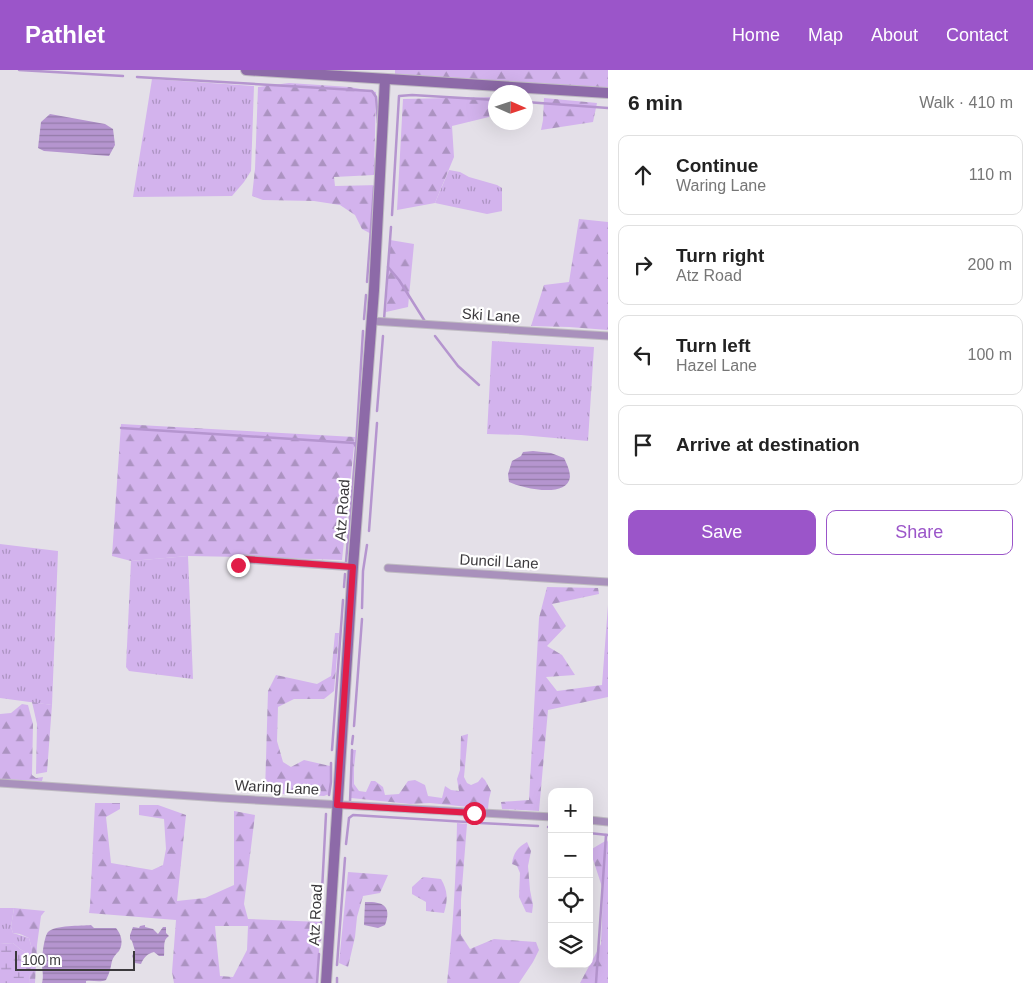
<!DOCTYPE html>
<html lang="en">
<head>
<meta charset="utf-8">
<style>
	:root { --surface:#fff; --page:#f2f2f2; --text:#222; --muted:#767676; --line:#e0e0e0; --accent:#9b55c9 }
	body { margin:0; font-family:Helvetica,sans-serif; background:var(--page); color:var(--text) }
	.controls { position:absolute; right:15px; bottom:15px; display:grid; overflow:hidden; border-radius:10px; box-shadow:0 5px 20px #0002 }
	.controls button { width:45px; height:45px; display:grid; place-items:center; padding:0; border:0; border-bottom:1px solid var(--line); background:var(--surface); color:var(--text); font:25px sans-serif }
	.compass { position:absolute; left:488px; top:15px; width:45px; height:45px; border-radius:50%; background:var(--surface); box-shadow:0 5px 20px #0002; rotate:93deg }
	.scale { position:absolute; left:15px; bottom:12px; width:120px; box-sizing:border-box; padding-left:5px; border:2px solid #3b393c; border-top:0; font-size:14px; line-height:18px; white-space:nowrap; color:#3b393c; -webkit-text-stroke:4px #fff; paint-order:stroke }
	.stop { position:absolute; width:15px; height:15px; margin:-11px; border:4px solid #e11d48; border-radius:50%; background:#fff }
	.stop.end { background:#e11d48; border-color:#fff; box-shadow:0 1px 5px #0008 }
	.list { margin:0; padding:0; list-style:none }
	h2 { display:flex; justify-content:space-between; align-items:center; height:65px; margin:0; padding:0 20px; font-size:21px }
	h2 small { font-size:16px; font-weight:400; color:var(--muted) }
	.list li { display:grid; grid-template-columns:32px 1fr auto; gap:15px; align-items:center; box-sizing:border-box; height:80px; margin:0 10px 10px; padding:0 10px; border:1px solid var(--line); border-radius:10px }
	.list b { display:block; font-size:19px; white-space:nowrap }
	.list p { margin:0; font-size:16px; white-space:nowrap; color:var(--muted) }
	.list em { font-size:16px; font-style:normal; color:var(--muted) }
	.actions { display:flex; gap:10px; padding:15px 20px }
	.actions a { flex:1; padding:11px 0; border:1px solid var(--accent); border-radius:10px; text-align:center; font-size:18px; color:var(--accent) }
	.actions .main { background:var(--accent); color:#fff }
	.icon { flex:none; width:28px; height:28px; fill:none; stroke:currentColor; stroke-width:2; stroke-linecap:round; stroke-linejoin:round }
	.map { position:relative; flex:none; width:608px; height:913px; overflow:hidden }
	header { display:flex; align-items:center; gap:30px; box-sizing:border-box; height:70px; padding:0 25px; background:var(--accent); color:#fff }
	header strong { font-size:24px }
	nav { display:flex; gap:28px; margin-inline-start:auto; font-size:18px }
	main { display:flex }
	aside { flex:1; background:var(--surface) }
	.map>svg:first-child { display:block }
	.grass { fill:url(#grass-tufts) }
	.forest { fill:url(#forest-firs); fill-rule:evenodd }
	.wetland { fill:url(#wetland-marsh) }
	.water { fill:url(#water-rules) }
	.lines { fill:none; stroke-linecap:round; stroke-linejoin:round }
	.stream { stroke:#b595cf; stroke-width:2.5 }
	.street-casing { stroke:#bfbbc2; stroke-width:9 }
	.secondary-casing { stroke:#bfbbc2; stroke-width:12 }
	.street { stroke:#a991bc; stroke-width:7 }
	.secondary { stroke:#8d6aa8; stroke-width:10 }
	.route { stroke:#e11d48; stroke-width:6 }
	.labels { text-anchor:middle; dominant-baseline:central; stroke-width:4.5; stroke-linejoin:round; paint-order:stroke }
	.street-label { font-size:15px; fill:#3b393c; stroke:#fff }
</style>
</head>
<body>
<header>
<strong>Pathlet</strong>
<nav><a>Home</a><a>Map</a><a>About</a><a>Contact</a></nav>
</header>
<main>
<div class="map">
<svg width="608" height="913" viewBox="0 0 608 913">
	<defs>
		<pattern id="grass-tufts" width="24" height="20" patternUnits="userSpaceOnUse" patternTransform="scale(1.25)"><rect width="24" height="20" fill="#d3b3ed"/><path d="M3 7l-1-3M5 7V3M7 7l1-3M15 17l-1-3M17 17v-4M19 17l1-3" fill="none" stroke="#ac93c1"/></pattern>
		<pattern id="forest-firs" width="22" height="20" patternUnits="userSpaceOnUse" patternTransform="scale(1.25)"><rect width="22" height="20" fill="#d3b3ed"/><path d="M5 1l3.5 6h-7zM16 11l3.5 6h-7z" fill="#ac93c1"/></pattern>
		<pattern id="wetland-marsh" width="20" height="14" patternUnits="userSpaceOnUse" patternTransform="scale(1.25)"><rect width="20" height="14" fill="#d3b3ed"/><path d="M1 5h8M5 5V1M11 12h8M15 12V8" fill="none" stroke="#ac93c1"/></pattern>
		<pattern id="water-rules" width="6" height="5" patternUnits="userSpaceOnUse" patternTransform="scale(1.25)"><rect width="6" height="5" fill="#b595cf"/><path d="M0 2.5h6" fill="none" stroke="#947ba9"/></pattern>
	</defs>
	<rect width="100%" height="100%" fill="#e4e0e8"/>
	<!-- grass -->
	<g class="grass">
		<path d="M 152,9 L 254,16 L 251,101 L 244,112 L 232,126 L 133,127 Z"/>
		<path d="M 449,100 L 460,102 L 469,107 L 497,115 L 502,118 L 502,141 L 487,144 L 435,133 Z"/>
		<path d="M 492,271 L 594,277 L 588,371 L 521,365 L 487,364 Z"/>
		<path d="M 0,474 L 58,481 L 52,635 L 0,628 Z"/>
		<path d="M 188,486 L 193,609 L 129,601 L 126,597 L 131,491 Z"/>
		<path d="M 0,838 L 14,838 L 11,857 L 13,863 L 29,868 L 32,879 L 32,886 L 20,879 L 13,873 L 0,874 Z"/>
	</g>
	<!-- forest -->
	<g class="forest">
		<path d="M 395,0 L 608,0 L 608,18 L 395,4 Z"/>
		<path d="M 289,13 L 350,17 L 376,22 L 374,105 L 334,107 L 335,116 L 380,115 L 377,167 L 362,159 L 355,145 L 340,135 L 314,131 L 263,130 L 252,126 L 255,99 L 258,17 Z"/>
		<path d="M 495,27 L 489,47 L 452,56 L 454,87 L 435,133 L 397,140 L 403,29 Z"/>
		<path d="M 544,28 L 597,33 L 593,52 L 541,60 L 543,50 Z"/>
		<path d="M 579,149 L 608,152 L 608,260 L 569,257 L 531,256 L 544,215 L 569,212 Z"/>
		<path d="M 390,170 L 414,174 L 408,237 L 386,242 Z"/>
		<path d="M 121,354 L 355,367 L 342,490 L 242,487 L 188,486 L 131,491 L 112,486 Z"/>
		<path d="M 547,517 L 598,518 L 599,524 L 552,534 L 566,556 L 547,576 L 562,585 L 575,605 L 546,607 L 557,621 L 602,615 L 608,535 L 608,627 L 548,640 L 539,741 L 502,739 L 501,732 L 529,730 L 539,548 Z"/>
		<path d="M 335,563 L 339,563 L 334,621 L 324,629 L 294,629 L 278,637 L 277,671 L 283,692 L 291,697 L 304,690 L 330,696 L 331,712 L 329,724 L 324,726 L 265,723 L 268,621 L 276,605 L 317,614 L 331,606 Z"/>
		<path d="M 32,632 L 52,635 L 47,702 L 36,704 L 37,654 Z"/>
		<path d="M 22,634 L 28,635 L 33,654 L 32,705 L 36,708 L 43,707 L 42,711 L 0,709 L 0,644 L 11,643 Z"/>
		<path d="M 468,664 L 464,707 L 467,713 L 471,715 L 478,712 L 482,707 L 485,710 L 491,721 L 489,729 L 488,739 L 430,733 L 410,734 L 351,728 L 350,720 L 352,680 L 356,680 L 354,698 L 354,714 L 359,721 L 366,722 L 371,711 L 375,711 L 383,717 L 385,725 L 399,724 L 408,711 L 415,710 L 425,715 L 428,726 L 442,728 L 445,716 L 451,720 L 459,721 L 457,709 L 460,700 L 461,666 Z"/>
		<path d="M 95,733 L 120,733 L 120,739 L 106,747 L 111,793 L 152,800 L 163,795 L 166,779 L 164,749 L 139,745 L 139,735 L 158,735 L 186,745 L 177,831 L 205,828 L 234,815 L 234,741 L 255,745 L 244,834 L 248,849 L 321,852 L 317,913 L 174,913 L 172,902 L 176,850 L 89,843 L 90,836 ZM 215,856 L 248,856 L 247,880 L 233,907 L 220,906 Z"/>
		<path d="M 457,753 L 467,754 L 461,830 L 461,865 L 470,879 L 494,869 L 536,872 L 539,880 L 533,892 L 519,913 L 447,913 C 453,860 456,807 457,753 Z"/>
		<path d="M 607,770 L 608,772 L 608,913 L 580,913 L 601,874 L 603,820 L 590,780 Z"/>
		<path d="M 527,772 L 531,781 L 528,796 L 530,820 L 533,835 L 532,843 L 526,842 L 519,827 L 520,803 L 517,796 L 512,794 C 513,783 518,777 527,772 Z"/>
		<path d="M 348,802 L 388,805 L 380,823 L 363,826 L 357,847 L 355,867 L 348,897 L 339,893 Z"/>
		<path d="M 423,807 L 441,809 C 448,821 448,830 444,843 L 426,841 L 426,832 L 412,824 L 412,817 Z"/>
		<path d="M 14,838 L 45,841 L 41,846 L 37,875 L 35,913 L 29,913 L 32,879 L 29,868 L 20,864 L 13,863 L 11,857 Z"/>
	</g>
	<!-- wetland -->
	<path class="wetland" d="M 13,873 L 20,879 L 32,886 L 29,913 L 0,913 L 0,874 Z"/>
	<!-- water -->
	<g class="water">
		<path d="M 50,44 L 105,54 L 113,59 L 115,75 L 109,86 L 44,81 L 38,78 L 41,52 Z"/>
		<path d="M 533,381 L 551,383 L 564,388 C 567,394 570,401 570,407 C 567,429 522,418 509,412 L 508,404 L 512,391 L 521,386 L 523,382 Z"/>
		<path d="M 365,832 C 383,831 392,836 385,855 L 378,858 L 364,855 Z"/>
		<path d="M 91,855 L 94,858 L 116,858 C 121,864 124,873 119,881 C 116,884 113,887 112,891 C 110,900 110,902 106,910 C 99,913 93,910 86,911 L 86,913 L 42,913 C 44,906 42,900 42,893 C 42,886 44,867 48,862 C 55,855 81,856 91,855 Z"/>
		<path d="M 145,855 L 145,857 L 153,859 L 158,864 L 163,857 L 166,857 L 166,863 L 169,866 C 162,870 165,879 164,886 L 159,886 L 154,882 C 147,884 144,887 141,894 L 135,893 L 132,886 L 135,881 L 132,871 L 130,869 L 130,865 L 133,857 L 139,858 L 140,856 Z"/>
	</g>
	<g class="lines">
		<!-- stream -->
		<g class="stream">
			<path d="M 19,0 L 123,6"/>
			<path d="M 137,7 L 372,21 L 376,27 L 378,53"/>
			<path d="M 526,32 L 608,38"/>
			<path d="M 375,104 L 376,88"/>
			<path d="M 392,145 L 399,26 L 412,25 L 496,30"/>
			<path d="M 388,197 L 399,210 L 426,253"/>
			<path d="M 367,212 L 374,117"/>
			<path d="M 364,249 L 366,225"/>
			<path d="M 384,250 L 391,157"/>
			<path d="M 435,266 L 458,296 L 479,315"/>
			<path d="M 377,341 L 383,266"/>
			<path d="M 121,358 L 354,373 L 356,377"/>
			<path d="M 369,461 L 377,353"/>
			<path d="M 346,492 L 356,377 L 363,261"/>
			<path d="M 344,517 L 345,504"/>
			<path d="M 362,538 L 363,501 L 367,475"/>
			<path d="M 354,656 L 362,549"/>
			<path d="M 352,674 L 353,666"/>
			<path d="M 332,680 L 343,530"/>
			<path d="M 329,725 L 331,712 L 331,693"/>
			<path d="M 350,732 L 352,680 L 352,683"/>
			<path d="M 480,753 L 538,756"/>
			<path d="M 548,757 L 552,758"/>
			<path d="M 589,763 L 608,765"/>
			<path d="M 346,774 L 349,748 L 353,745 L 467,752"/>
			<path d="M 321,840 L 326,744"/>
			<path d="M 320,870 L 321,852"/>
			<path d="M 337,895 L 345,788"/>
			<path d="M 317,913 L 319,884"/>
			<path d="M 337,913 L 337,908"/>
			<path d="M 596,913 L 606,765"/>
		</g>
		<!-- street casing -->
		<g class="street-casing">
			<g id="street">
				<path d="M 372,251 L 608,266"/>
				<path d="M 238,495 L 244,489 L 353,497"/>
				<path d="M 388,498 L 608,512"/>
				<path d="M 0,713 L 221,728 L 552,747"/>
				<path d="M 589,750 L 608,752"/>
			</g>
		</g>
		<!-- secondary casing -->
		<g class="secondary-casing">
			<g id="secondary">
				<path d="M 246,0 L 608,23"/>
				<path d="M 326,913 L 353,497 L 374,220 L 385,9"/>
			</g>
		</g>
		<!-- street -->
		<use href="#street" class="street"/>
		<!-- secondary -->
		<use href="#secondary" class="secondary"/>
	</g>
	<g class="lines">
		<!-- route -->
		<path class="route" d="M 238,495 L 244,489 L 353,497 L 337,735 L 474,743"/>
	</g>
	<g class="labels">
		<!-- street labels -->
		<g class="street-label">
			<text transform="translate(491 245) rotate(4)">Ski Lane</text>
			<text transform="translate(342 440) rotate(-86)">Atz Road</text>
			<text transform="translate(499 491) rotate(3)">Duncil Lane</text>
			<text transform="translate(277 717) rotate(3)">Waring Lane</text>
			<text transform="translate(315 845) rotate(-87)">Atz Road</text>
		</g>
	</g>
</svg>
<div class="controls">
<button>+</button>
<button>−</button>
<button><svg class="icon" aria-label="locate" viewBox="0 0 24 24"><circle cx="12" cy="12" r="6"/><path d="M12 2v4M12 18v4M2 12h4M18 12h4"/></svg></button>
<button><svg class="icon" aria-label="layers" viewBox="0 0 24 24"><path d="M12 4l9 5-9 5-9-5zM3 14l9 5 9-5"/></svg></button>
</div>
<svg class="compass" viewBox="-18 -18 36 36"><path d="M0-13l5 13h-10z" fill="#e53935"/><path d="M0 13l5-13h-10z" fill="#767676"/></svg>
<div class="scale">100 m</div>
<div class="stop" style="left:474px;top:743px"></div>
<div class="stop end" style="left:238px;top:495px"></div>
</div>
<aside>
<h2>6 min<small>Walk · 410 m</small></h2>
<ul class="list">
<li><svg class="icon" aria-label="ahead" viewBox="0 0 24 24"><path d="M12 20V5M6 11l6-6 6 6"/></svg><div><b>Continue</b><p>Waring Lane</p></div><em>110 m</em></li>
<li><svg class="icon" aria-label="right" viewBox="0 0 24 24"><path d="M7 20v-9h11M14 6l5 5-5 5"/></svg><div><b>Turn right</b><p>Atz Road</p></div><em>200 m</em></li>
<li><svg class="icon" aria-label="left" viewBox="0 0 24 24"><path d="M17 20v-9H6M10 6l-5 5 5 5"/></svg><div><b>Turn left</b><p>Hazel Lane</p></div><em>100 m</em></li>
<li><svg class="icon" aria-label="arrive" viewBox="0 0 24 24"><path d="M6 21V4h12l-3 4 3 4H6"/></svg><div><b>Arrive at destination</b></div></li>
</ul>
<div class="actions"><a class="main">Save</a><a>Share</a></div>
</aside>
</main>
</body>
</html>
